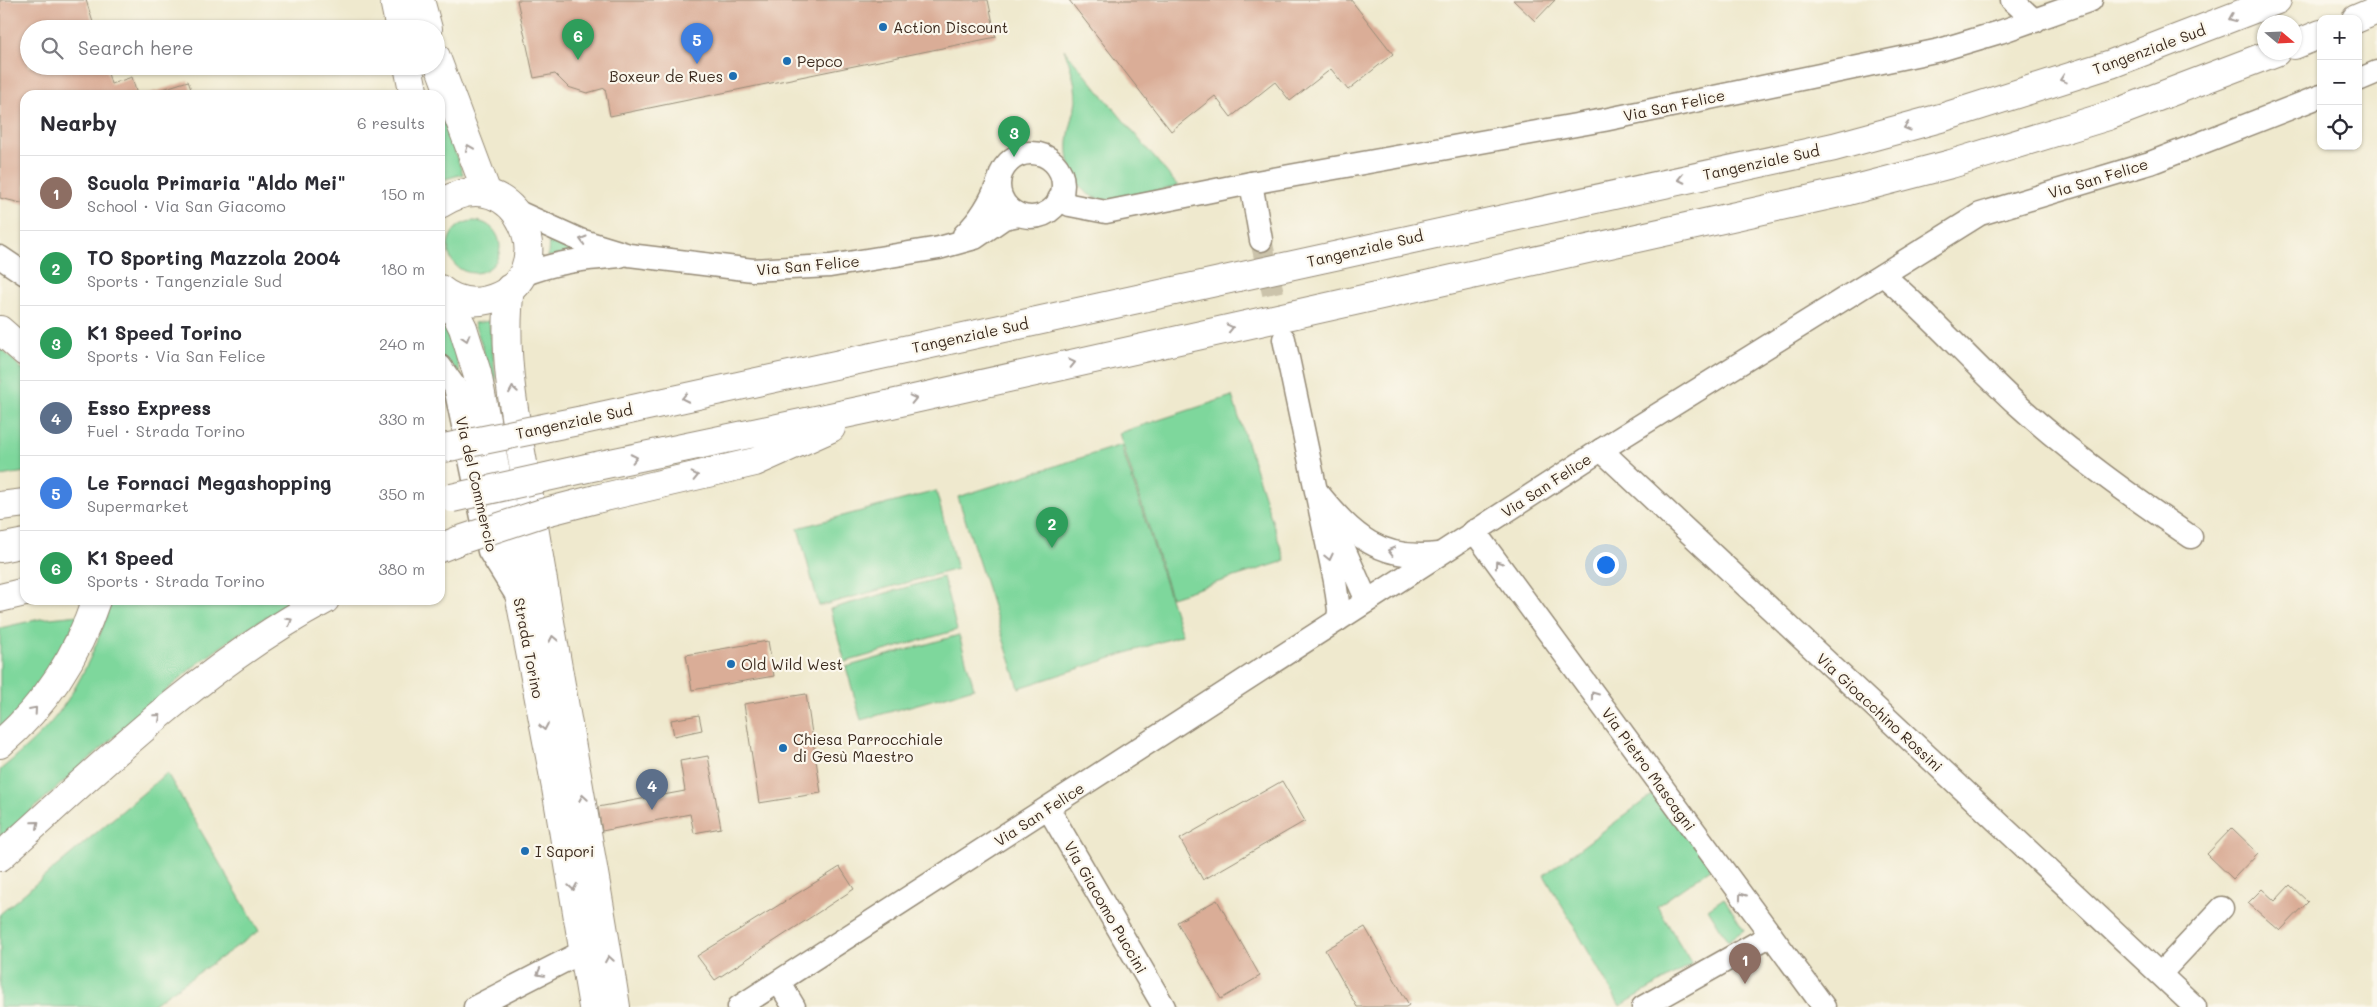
<!DOCTYPE html>
<html lang="en">
<head>
<meta charset="utf-8">
<style>
	:root { --surface:#fff; --page:#f2f2f3; --text:#2b2b33; --muted:#7c7c81; --line:#e1e1e2; --accent:#b45309 }
	body { margin:0; font-family:Mali,sans-serif; background:var(--page); color:var(--text) }
	.controls { position:absolute; right:15px; top:15px; display:grid; overflow:hidden; border-radius:10px; box-shadow:0 1px 4px #0004 }
	.controls button { width:45px; height:45px; display:grid; place-items:center; padding:0; border:0; border-bottom:1px solid var(--line); background:var(--surface); color:var(--text); font:25px sans-serif }
	.compass { position:absolute; left:2257px; top:15px; width:45px; height:45px; border-radius:50%; background:var(--surface); box-shadow:0 1px 4px #0004; rotate:109deg }
	.you { position:absolute; left:1605px; top:564px; width:18px; height:18px; margin:-12px; border:4px solid #fff; border-radius:50%; background:#1a73e8; box-shadow:0 0 0 8px #1a73e833 }
	.badge { display:grid; place-items:center; width:32px; height:32px; border-radius:50%; background:var(--accent); color:#fff; font-size:16px; font-weight:700 }
	.pin { position:absolute; translate:-50% -41px; filter:drop-shadow(0 1px 2px #0008) }
	.pin::after { content:''; position:absolute; top:26px; width:18px; height:15px; background:inherit; clip-path:polygon(0 0,100% 0,50% 100%) }
	.list { margin:0; padding:0; list-style:none }
	h2 { display:flex; justify-content:space-between; align-items:center; height:65px; margin:0; padding:0 20px; font-size:21px }
	h2 small { font-size:16px; font-weight:400; color:var(--muted) }
	.list li { display:grid; grid-template-columns:32px 1fr auto; gap:15px; align-items:center; box-sizing:border-box; height:75px; padding:0 20px; border-top:1px solid var(--line) }
	.list b { display:block; font-size:19px; white-space:nowrap }
	.list p { margin:0; font-size:16px; white-space:nowrap; color:var(--muted) }
	.list em { font-size:16px; font-style:normal; color:var(--muted) }
	.icon { flex:none; width:28px; height:28px; fill:none; stroke:currentColor; stroke-width:2; stroke-linecap:round; stroke-linejoin:round }
	.map { position:relative; flex:none; width:2377px; height:1007px; overflow:hidden }
	.search { position:absolute; background:var(--surface); box-shadow:0 1px 4px #0004; left:20px; top:20px; width:425px; height:55px; display:flex; align-items:center; gap:12px; box-sizing:border-box; padding:0 18px; border-radius:28px; color:var(--muted); font-size:19px }
	.panel { position:absolute; background:var(--surface); box-shadow:0 1px 4px #0004; left:20px; top:90px; width:425px; height:515px; border-radius:15px }
	.map>svg:first-child { display:block }
	.green { fill:#7ed79c; stroke:#5c805d }
	.building { fill:#daad97 }
	.lines { fill:none; stroke-linecap:round; stroke-linejoin:round }
	.minor-tunnel { stroke:#cbc3ab; stroke-width:22; stroke-dasharray:22 11; stroke-linecap:butt }
	.minor-casing { stroke:#958a76; stroke-width:25 }
	.major-casing { stroke:#958a76; stroke-width:30 }
	.highway-casing { stroke:#958a76; stroke-width:30 }
	.minor { stroke:#fff; stroke-width:22 }
	.major { stroke:#fff; stroke-width:28 }
	.highway { stroke:#fff; stroke-width:28 }
	.highway-bridge-casing { stroke:#958a76; stroke-width:30; stroke-linecap:butt }
	.highway-bridge { stroke:#fff; stroke-width:28 }
	.oneway { stroke:#a79f9a }
	.poi-dot { fill:#1f6fb2; stroke:#fbf7ec; stroke-width:2 }
	.labels { text-anchor:middle; dominant-baseline:central; stroke-width:4.5; stroke-linejoin:round; paint-order:stroke }
	.poi-label { font-size:15px; fill:#3b2a1e; stroke:#fbf7ec; text-anchor:start }
	.street-label { font-size:15px; fill:#3b2a1e; stroke:#fbf7ec }
</style>
</head>
<body>
<div class="map">
<svg width="2377" height="1007" viewBox="0 0 2377 1007">
	<rect width="100%" height="100%" fill="#fbf7ec"/>
	<filter id="ink" filterUnits="userSpaceOnUse"><feTurbulence type="fractalNoise" baseFrequency=".02" numOctaves="2"/><feDisplacementMap in="SourceGraphic" scale="10" xChannelSelector="R" yChannelSelector="G"/><feConvolveMatrix kernelMatrix="1 2 1 2 8 2 1 2 1" color-interpolation-filters="sRGB"/></filter>
	<filter id="wash" filterUnits="userSpaceOnUse"><feTurbulence type="fractalNoise" baseFrequency=".0096" numOctaves="4" result="noise"/><feDisplacementMap in="SourceGraphic" scale="20" xChannelSelector="R" yChannelSelector="G"/><feGaussianBlur stdDeviation="1.12" result="paint"/><feColorMatrix in="noise" values="0 0 0 0 0 0 0 0 0 0 0 0 0 0 0 0 0 1.4 0 .05"/><feComposite in="paint" operator="in"/></filter>
	<g filter="url(#wash)">
		<rect width="100%" height="100%" fill="#efe9ce"/>
		<!-- green -->
		<g class="green">
			<path d="M 1064,49 L 1178,186 C 1159,190 1125,201 1107,200 C 1078,199 1066,168 1068,141 C 1069,127 1075,115 1076,100 C 1076,82 1070,65 1064,49 Z"/>
			<path d="M 440,112 L 463,174 L 442,180 L 440,163 Z"/>
			<circle cx="474" cy="247" r="26"/>
			<path d="M 549,238 L 576,249 L 576,251 L 548,257 Z"/>
			<path d="M 440,320 L 454,344 L 460,374 L 458,377 L 440,357 Z"/>
			<path d="M 489,321 L 496,380 L 489,381 L 483,348 L 474,323 Z"/>
			<path d="M 0,347 L 25,372 L 25,472 L 0,476 Z"/>
			<path d="M 1232,396 L 1285,561 L 1171,597 L 1119,433 Z"/>
			<path d="M 1121,445 L 1182,635 L 1019,688 L 958,497 Z"/>
			<path d="M 936,491 L 957,569 L 819,606 L 798,528 Z"/>
			<path d="M 943,577 L 957,630 L 845,662 L 830,609 Z"/>
			<path d="M 130,600 L 295,600 L 240,633 L 192,668 L 0,838 L 0,770 C 12,760 24,750 35,739 C 73,704 95,652 110,605 Z"/>
			<path d="M 79,615 L 40,687 L 0,731 L 0,628 L 40,619 Z"/>
			<path d="M 959,635 L 974,688 L 861,720 L 846,667 Z"/>
			<path d="M 167,773 L 259,931 L 149,1007 L 0,1007 L 0,914 Z"/>
			<path d="M 1656,792 L 1712,868 L 1657,906 L 1692,964 L 1620,1006 L 1544,875 Z"/>
			<path d="M 1724,898 L 1744,930 L 1728,941 L 1708,909 Z"/>
		</g>
		<g id="blocks">
			<!-- building -->
			<g class="building">
				<path d="M 0,0 L 86,0 L 95,29 L 29,29 L 29,66 L 106,66 L 111,84 L 132,77 L 137,95 L 25,95 L 25,204 L 0,198 Z"/>
				<path d="M 517,0 L 988,0 L 996,37 L 610,116 L 605,88 L 587,93 L 568,87 L 555,74 L 534,78 Z"/>
				<path d="M 1069,0 L 1351,0 L 1393,54 L 1348,90 L 1331,69 L 1290,101 L 1275,82 L 1231,117 L 1215,96 L 1171,131 Z"/>
				<path d="M 1513,0 L 1555,0 L 1535,21 Z"/>
				<path d="M 188,81 L 193,95 L 144,95 Z"/>
				<path d="M 768,641 L 774,676 L 692,690 L 686,655 Z"/>
				<path d="M 806,694 L 821,793 L 759,803 L 744,704 Z"/>
				<path d="M 699,715 L 702,730 L 674,736 L 671,720 Z"/>
				<path d="M 708,756 L 721,828 L 694,833 L 690,814 L 602,831 L 598,807 L 685,791 L 680,761 Z"/>
				<path d="M 1282,781 L 1305,821 L 1203,880 L 1180,839 Z"/>
				<path d="M 2232,828 L 2258,853 L 2233,879 L 2207,854 Z"/>
				<path d="M 840,867 L 854,889 L 715,980 L 697,956 Z"/>
				<path d="M 2290,885 L 2308,902 L 2280,931 L 2248,903 L 2262,889 L 2275,901 Z"/>
				<path d="M 1217,900 L 1260,976 L 1221,999 L 1177,922 Z"/>
				<path d="M 1365,927 L 1409,1005 L 1406,1007 L 1357,1007 L 1325,950 Z"/>
			</g>
		</g>
	</g>
	<g filter="url(#ink)">
		<use href="#blocks" fill-opacity="0" stroke="#958a76" stroke-width="1"/>
		<g class="lines">
			<!-- minor-tunnel -->
			<path class="minor-tunnel" d="M 1261,240 L 1282,333"/>
			<!-- minor casing -->
			<g class="minor-casing">
				<g id="minor">
					<path d="M 2012,0 L 2035,21"/>
					<path d="M 2358,80 L 2377,72"/>
					<circle cx="1031" cy="185" r="32"/>
					<path d="M 1251,183 L 1261,240"/>
					<path d="M 1059,199 L 1070,205 L 1106,212 L 1251,183 L 1604,120 L 1940,50 L 2000,32 L 2091,0"/>
					<path d="M 516,211 L 580,240 L 629,255 L 753,270 L 830,266 L 939,248 L 975,238 L 1004,218 L 1019,215"/>
					<path d="M 964,235 C 981,219 991,202 999,180"/>
					<path d="M 0,257 L 25,274"/>
					<path d="M 1883,275 C 1931,316 1973,364 2019,406 C 2073,455 2131,496 2191,537"/>
					<path d="M 521,276 C 553,262 585,259 620,256"/>
					<path d="M 1284,339 L 1335,581 L 1339,610 L 1338,620"/>
					<path d="M 440,366 L 455,387 L 489,551 L 517,596"/>
					<path d="M 1601,450 L 2195,1007"/>
					<path d="M 1318,493 C 1353,536 1380,561 1438,554"/>
					<path d="M 1330,517 L 1367,601"/>
					<path d="M 1474,531 L 1824,1007"/>
					<path d="M 1048,808 L 1164,1007"/>
					<path d="M 2160,974 L 2222,908"/>
					<path d="M 779,982 L 794,1007"/>
					<path d="M 475,1007 L 584,951"/>
					<path d="M 739,1007 L 1601,450 L 1980,214 L 2150,163 L 2321,96"/>
					<path d="M 1643,1007 L 1771,935"/>
				</g>
			</g>
			<!-- major casing -->
			<g class="major-casing">
				<g id="major">
					<path d="M 394,0 L 400,29"/>
					<path d="M 420,0 L 428,29"/>
					<path d="M 436,57 L 487,193"/>
					<path d="M 408,66 L 414,95"/>
					<path d="M 440,204 C 518,153 568,280 487,300 C 470,304 453,300 440,289"/>
					<path d="M 510,288 C 500,365 521,445 533,520 C 559,683 591,844 616,1007"/>
					<path d="M 446,294 L 463,328 L 477,373 L 556,788 L 593,1007"/>
				</g>
			</g>
			<!-- highway casing -->
			<g class="highway-casing">
				<g id="highway">
					<path d="M 2356,19 L 2377,10"/>
					<path d="M 2294,45 L 2321,34"/>
					<path d="M 0,330 L 25,352"/>
					<path d="M 583,420 L 1834,147 L 1944,117 L 2111,64 L 2277,0"/>
					<path d="M 587,468 L 878,407 L 1848,191 L 1951,164 L 2108,116 L 2276,52"/>
					<path d="M 596,499 L 755,462 L 831,428"/>
					<path d="M 0,506 L 25,503"/>
					<path d="M 0,548 L 25,543"/>
					<path d="M 440,548 L 460,540"/>
					<path d="M 0,598 L 25,592"/>
					<path d="M 0,744 C 45,705 77,657 96,600"/>
					<path d="M 0,857 C 99,767 207,663 325,600"/>
				</g>
			</g>
			<!-- minor -->
			<use href="#minor" class="minor"/>
			<!-- major -->
			<use href="#major" class="major"/>
			<!-- highway -->
			<use href="#highway" class="highway"/>
			<!-- highway-bridge casing -->
			<g class="highway-bridge-casing">
				<g id="highway-bridge">
					<path d="M 444,448 L 583,420"/>
					<path d="M 452,498 L 587,468"/>
					<path d="M 460,540 L 542,513 L 596,499"/>
				</g>
			</g>
			<!-- highway-bridge -->
			<use href="#highway-bridge" class="highway-bridge"/>
		</g>
		<!-- one-way arrows -->
		<defs><path id="oneway-chevron" d="M-2-3.5L2.5 0L-2 3.5" fill="none" stroke-width="1.6" stroke-linecap="round" stroke-linejoin="round" transform="scale(1.25)"/></defs>
		<g class="oneway">
			<use href="#oneway-chevron" transform="translate(2232 18) rotate(158)"/>
			<use href="#oneway-chevron" transform="translate(2063 79) rotate(162)"/>
			<use href="#oneway-chevron" transform="translate(1907 127) rotate(165)"/>
			<use href="#oneway-chevron" transform="translate(469 148) rotate(-112)"/>
			<use href="#oneway-chevron" transform="translate(1681 179) rotate(168)"/>
			<use href="#oneway-chevron" transform="translate(583 240) rotate(-164)"/>
			<use href="#oneway-chevron" transform="translate(1230 328) rotate(-13)"/>
			<use href="#oneway-chevron" transform="translate(466 338) rotate(73)"/>
			<use href="#oneway-chevron" transform="translate(1072 363) rotate(-13)"/>
			<use href="#oneway-chevron" transform="translate(513 390) rotate(-99)"/>
			<use href="#oneway-chevron" transform="translate(685 398) rotate(168)"/>
			<use href="#oneway-chevron" transform="translate(913 399) rotate(-13)"/>
			<use href="#oneway-chevron" transform="translate(634 458) rotate(-12)"/>
			<use href="#oneway-chevron" transform="translate(695 476) rotate(-13)"/>
			<use href="#oneway-chevron" transform="translate(1391 551) rotate(-166)"/>
			<use href="#oneway-chevron" transform="translate(1329 557) rotate(77)"/>
			<use href="#oneway-chevron" transform="translate(1498 564) rotate(-126)"/>
			<use href="#oneway-chevron" transform="translate(289 621) rotate(-30)"/>
			<use href="#oneway-chevron" transform="translate(553 639) rotate(-101)"/>
			<use href="#oneway-chevron" transform="translate(1594 695) rotate(-126)"/>
			<use href="#oneway-chevron" transform="translate(34 710) rotate(-49)"/>
			<use href="#oneway-chevron" transform="translate(158 717) rotate(-41)"/>
			<use href="#oneway-chevron" transform="translate(544 727) rotate(79)"/>
			<use href="#oneway-chevron" transform="translate(583 798) rotate(-99)"/>
			<use href="#oneway-chevron" transform="translate(36 824) rotate(-41)"/>
			<use href="#oneway-chevron" transform="translate(573 887) rotate(80)"/>
			<use href="#oneway-chevron" transform="translate(1742 896) rotate(-126)"/>
			<use href="#oneway-chevron" transform="translate(609 959) rotate(-99)"/>
			<use href="#oneway-chevron" transform="translate(540 973) rotate(152)"/>
		</g>
	</g>
	<!-- markers -->
	<g class="poi-dot">
		<circle cx="883" cy="27" r="5"/>
		<circle cx="787" cy="61" r="5"/>
		<circle cx="733" cy="76" r="5"/>
		<circle cx="731" cy="664" r="5"/>
		<circle cx="783" cy="748" r="5"/>
		<circle cx="525" cy="851" r="5"/>
	</g>
	<g class="labels">
		<!-- poi labels -->
		<g class="poi-label">
			<text x="893" y="27">Action Discount</text>
			<text x="797" y="61">Pepco</text>
			<text x="723" y="76" text-anchor="end">Boxeur de Rues</text>
			<text x="741" y="664">Old Wild West</text>
			<text x="793" y="739">Chiesa Parrocchiale<tspan x="793" dy="17">di Gesù Maestro</tspan></text>
			<text x="535" y="851">I Sapori</text>
		</g>
		<!-- street labels -->
		<g class="street-label">
			<text transform="translate(2149 49) rotate(-20)">Tangenziale Sud</text>
			<text transform="translate(1674 105) rotate(-12)">Via San Felice</text>
			<text transform="translate(1761 162) rotate(-12)">Tangenziale Sud</text>
			<text transform="translate(2098 178) rotate(-17)">Via San Felice</text>
			<text transform="translate(1365 248) rotate(-13)">Tangenziale Sud</text>
			<text transform="translate(808 265) rotate(-5)">Via San Felice</text>
			<text transform="translate(970 335) rotate(-12)">Tangenziale Sud</text>
			<text transform="translate(574 421) rotate(-12)">Tangenziale Sud</text>
			<text transform="translate(477 484) rotate(77)">Via del Commercio</text>
			<text transform="translate(1546 485) rotate(-33)">Via San Felice</text>
			<text transform="translate(529 648) rotate(79)">Strada Torino</text>
			<text transform="translate(1880 712) rotate(43)">Via Gioacchino Rossini</text>
			<text transform="translate(1649 769) rotate(54)">Via Pietro Mascagni</text>
			<text transform="translate(1039 814) rotate(-33)">Via San Felice</text>
			<text transform="translate(1106 907) rotate(60)">Via Giacomo Puccini</text>
		</g>
	</g>
</svg>
<div class="controls">
<button>+</button>
<button>−</button>
<button><svg class="icon" aria-label="locate" viewBox="0 0 24 24"><circle cx="12" cy="12" r="6"/><path d="M12 2v4M12 18v4M2 12h4M18 12h4"/></svg></button>
</div>
<svg class="compass" viewBox="-18 -18 36 36"><path d="M0-13l5 13h-10z" fill="#e53935"/><path d="M0 13l5-13h-10z" fill="#7c7c81"/></svg>
<div class="you"></div>
<div class="pin badge" style="left:1745px;top:984px;background:#8d6e63">1</div>
<div class="pin badge" style="left:1052px;top:548px;background:#2e9e5b">2</div>
<div class="pin badge" style="left:1014px;top:157px;background:#2e9e5b">3</div>
<div class="pin badge" style="left:652px;top:810px;background:#5c6f8a">4</div>
<div class="pin badge" style="left:697px;top:64px;background:#3f7fe0">5</div>
<div class="pin badge" style="left:578px;top:60px;background:#2e9e5b">6</div>
<div class="search"><svg class="icon" aria-label="search" viewBox="0 0 24 24"><circle cx="10" cy="10" r="6"/><path d="M15 15l6 6"/></svg>Search here</div>
<section class="panel">
<h2>Nearby<small>6 results</small></h2>
<ul class="list">
<li><span class="badge" style="background:#8d6e63">1</span><div><b>Scuola Primaria &quot;Aldo Mei&quot;</b><p>School · Via San Giacomo</p></div><em>150 m</em></li>
<li><span class="badge" style="background:#2e9e5b">2</span><div><b>TO Sporting Mazzola 2004</b><p>Sports · Tangenziale Sud</p></div><em>180 m</em></li>
<li><span class="badge" style="background:#2e9e5b">3</span><div><b>K1 Speed Torino</b><p>Sports · Via San Felice</p></div><em>240 m</em></li>
<li><span class="badge" style="background:#5c6f8a">4</span><div><b>Esso Express</b><p>Fuel · Strada Torino</p></div><em>330 m</em></li>
<li><span class="badge" style="background:#3f7fe0">5</span><div><b>Le Fornaci Megashopping</b><p>Supermarket</p></div><em>350 m</em></li>
<li><span class="badge" style="background:#2e9e5b">6</span><div><b>K1 Speed</b><p>Sports · Strada Torino</p></div><em>380 m</em></li>
</ul>
</section>
</div>
</body>
</html>
